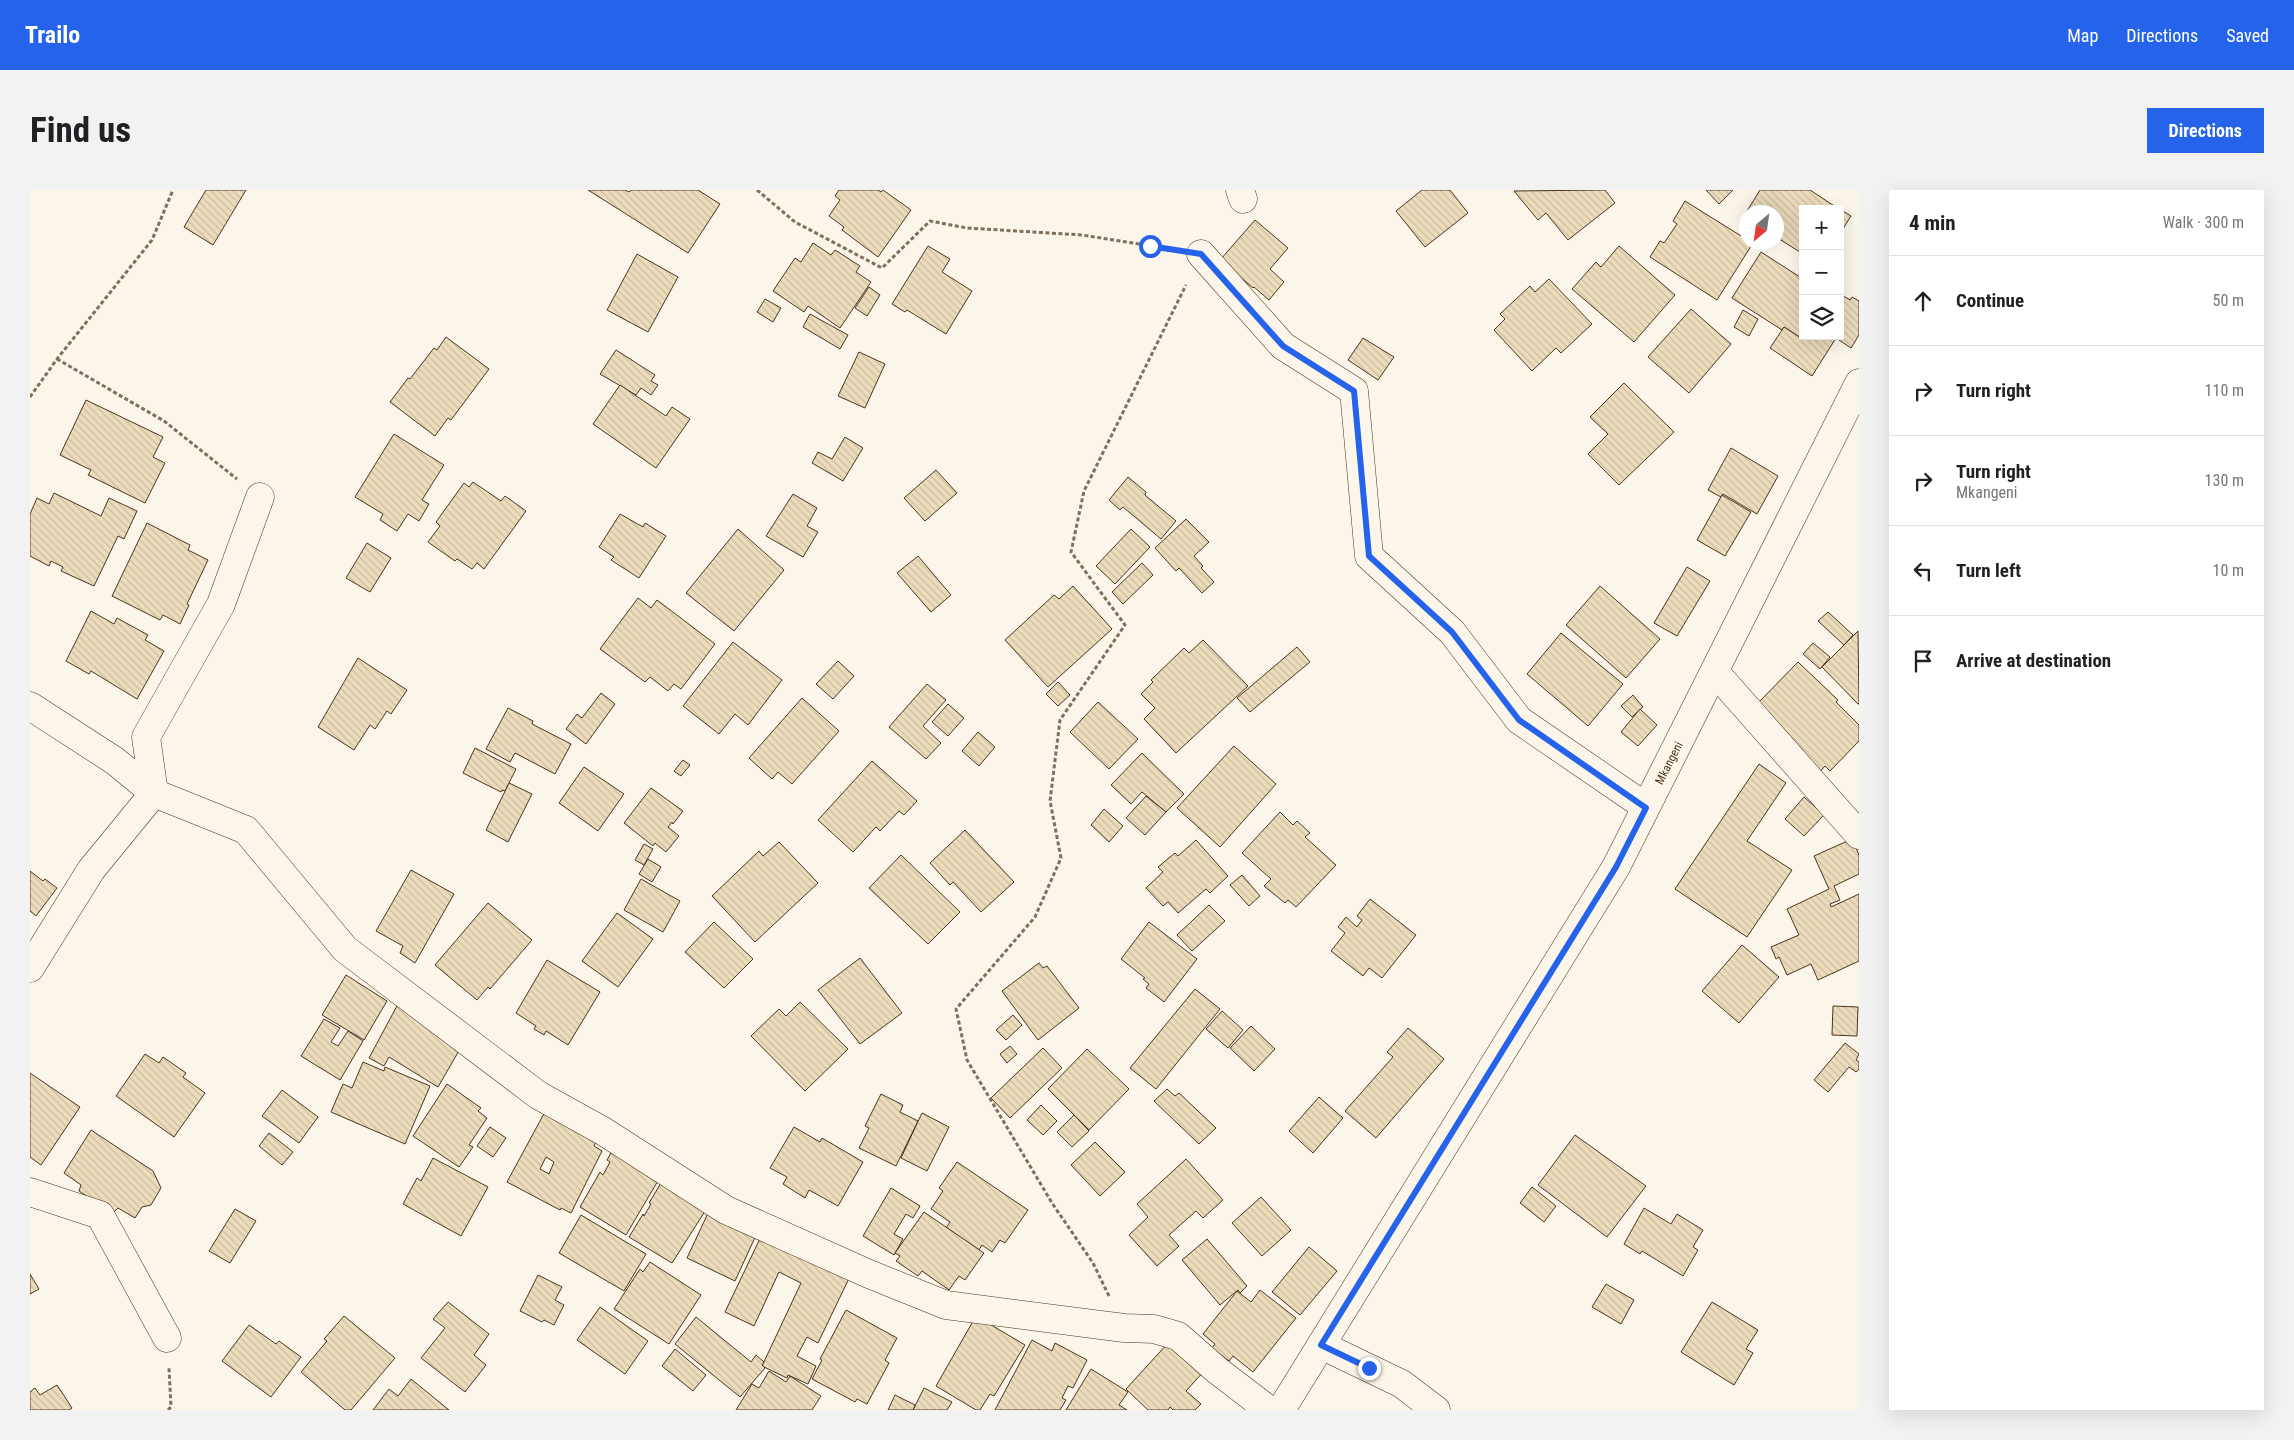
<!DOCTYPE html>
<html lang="en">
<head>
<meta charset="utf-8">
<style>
	:root { --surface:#fff; --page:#f2f2f2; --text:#202124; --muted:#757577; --line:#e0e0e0; --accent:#2563eb }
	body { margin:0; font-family:"Roboto Condensed",sans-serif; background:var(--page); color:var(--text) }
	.controls { position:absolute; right:15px; top:15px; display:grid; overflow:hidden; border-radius:0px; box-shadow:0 5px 20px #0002 }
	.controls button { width:45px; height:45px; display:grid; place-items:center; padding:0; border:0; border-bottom:1px solid var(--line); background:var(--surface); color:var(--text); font:25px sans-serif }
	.compass { position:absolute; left:1709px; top:15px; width:45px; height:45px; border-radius:50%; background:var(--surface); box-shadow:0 5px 20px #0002; rotate:209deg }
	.stop { position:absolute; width:15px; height:15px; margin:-11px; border:4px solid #2563eb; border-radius:50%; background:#fff }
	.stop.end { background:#2563eb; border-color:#fff; box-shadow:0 1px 5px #0008 }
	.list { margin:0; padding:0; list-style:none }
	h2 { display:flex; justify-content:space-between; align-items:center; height:65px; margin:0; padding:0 20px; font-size:21px }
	h2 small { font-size:16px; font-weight:400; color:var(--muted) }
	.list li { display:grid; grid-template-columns:32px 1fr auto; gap:15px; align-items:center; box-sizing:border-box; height:90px; padding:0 20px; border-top:1px solid var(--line) }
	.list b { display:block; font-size:19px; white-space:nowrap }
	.list p { margin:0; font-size:16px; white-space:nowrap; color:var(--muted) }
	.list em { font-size:16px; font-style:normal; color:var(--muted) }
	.icon { flex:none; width:28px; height:28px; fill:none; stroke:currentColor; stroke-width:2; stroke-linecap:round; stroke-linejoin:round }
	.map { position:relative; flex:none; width:1829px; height:1220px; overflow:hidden; border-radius:0px }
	header { display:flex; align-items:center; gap:30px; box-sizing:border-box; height:70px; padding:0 25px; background:var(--accent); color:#fff }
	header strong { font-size:24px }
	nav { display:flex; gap:28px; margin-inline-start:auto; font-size:18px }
	.intro { display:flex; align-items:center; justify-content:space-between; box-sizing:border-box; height:120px; padding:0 30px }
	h1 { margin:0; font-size:35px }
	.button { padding:12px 22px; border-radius:0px; background:var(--accent); color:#fff; font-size:18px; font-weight:700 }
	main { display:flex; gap:30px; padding:0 30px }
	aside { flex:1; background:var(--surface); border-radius:0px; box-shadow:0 5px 20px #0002 }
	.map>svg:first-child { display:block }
	.building { fill:url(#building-back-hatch); stroke:#4a3520; fill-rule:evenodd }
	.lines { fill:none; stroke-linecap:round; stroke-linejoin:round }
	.minor-casing { stroke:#4a3520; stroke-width:29 }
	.path { stroke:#7f6f5c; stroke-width:3; stroke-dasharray:4 2.5; stroke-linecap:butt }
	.minor { stroke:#fbf6e9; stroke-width:28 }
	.route { stroke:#2563eb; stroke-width:6 }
	.labels { text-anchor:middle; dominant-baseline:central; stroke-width:4; stroke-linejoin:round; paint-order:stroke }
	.street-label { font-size:12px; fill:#4a3520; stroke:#fbf6e9 }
</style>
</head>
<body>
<header>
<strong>Trailo</strong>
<nav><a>Map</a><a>Directions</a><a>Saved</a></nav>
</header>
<div class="intro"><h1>Find us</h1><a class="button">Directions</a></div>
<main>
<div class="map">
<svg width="1829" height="1220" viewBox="0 0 1829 1220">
	<defs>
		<pattern id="building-back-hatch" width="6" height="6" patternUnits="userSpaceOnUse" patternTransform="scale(1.25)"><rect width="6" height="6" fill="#ecdcbc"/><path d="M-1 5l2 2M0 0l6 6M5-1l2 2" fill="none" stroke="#ccbda1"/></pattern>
	</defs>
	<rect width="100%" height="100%" fill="#fbf6e9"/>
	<!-- building -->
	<g class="building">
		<path d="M 176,0 L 216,0 L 183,55 L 154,37 Z"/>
		<path d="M 558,0 L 595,0 L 599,2 L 601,0 L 668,0 L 690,14 L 658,63 Z"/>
		<path d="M 809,0 L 848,0 L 851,2 L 853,0 L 881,20 L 848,67 L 812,40 L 814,37 L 799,26 L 810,10 L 805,6 Z"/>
		<path d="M 1392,0 L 1420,0 L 1438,23 L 1395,57 L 1366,21 Z"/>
		<path d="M 1575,0 L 1585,13 L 1538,50 L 1516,23 L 1508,30 L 1484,1 Z"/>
		<path d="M 1676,0 L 1703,0 L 1689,14 Z"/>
		<path d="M 1730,0 L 1780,0 L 1809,19 L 1773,19 L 1773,64 L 1746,47 L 1746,22 L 1716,22 L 1716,28 L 1714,26 Z"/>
		<path d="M 1655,11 L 1716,49 L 1716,52 L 1723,53 L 1687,110 L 1620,67 L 1630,51 L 1634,53 L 1647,34 L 1643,31 Z"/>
		<path d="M 1810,19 L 1821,26 L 1811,42 L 1814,45 L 1810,51 Z"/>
		<path d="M 1225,30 L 1258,58 L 1240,79 L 1254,92 L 1239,110 L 1224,97 L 1223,98 L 1190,70 Z"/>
		<path d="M 783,53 L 801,65 L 805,60 L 830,76 L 826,82 L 841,92 L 810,138 L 778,116 L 774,122 L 743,101 L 765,68 L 771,72 Z"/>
		<path d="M 898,56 L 920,69 L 912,82 L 942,101 L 916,144 L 877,120 L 875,122 L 862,114 Z"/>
		<path d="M 1589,56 L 1645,105 L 1604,152 L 1542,99 L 1566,72 L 1571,77 Z"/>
		<path d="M 1731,62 L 1773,89 L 1773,145 L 1771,148 L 1754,137 L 1752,140 L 1702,108 Z"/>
		<path d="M 607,64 L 648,87 L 618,142 L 577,120 Z"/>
		<path d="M 1519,89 L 1562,134 L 1531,163 L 1526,158 L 1502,181 L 1464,140 L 1475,129 L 1470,124 L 1500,96 L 1505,102 Z"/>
		<path d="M 839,97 L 850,105 L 837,126 L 825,118 Z"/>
		<path d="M 1810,104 L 1820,110 L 1822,107 L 1829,111 L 1829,145 L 1821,158 L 1806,148 L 1782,186 L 1740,158 L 1754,137 L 1771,148 L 1773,145 L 1810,146 Z"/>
		<path d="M 735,109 L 751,118 L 743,132 L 727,122 Z"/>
		<path d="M 1661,119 L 1701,154 L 1659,203 L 1618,167 Z"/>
		<path d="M 1713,120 L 1728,129 L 1719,146 L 1704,137 Z"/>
		<path d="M 780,124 L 818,145 L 810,159 L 773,137 Z"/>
		<path d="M 416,147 L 459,179 L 421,230 L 418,228 L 405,246 L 360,212 L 378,188 L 380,189 L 404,158 L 407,160 Z"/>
		<path d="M 1333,148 L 1364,167 L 1348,190 L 1318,170 Z"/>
		<path d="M 586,160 L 625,185 L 621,191 L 628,195 L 621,205 L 611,198 L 606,205 L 570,184 Z"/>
		<path d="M 829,162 L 855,174 L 835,218 L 808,206 Z"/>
		<path d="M 1594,193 L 1644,242 L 1589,295 L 1558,264 L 1578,244 L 1560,227 Z"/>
		<path d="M 590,195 L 636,226 L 642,217 L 660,229 L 626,278 L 563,234 Z"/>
		<path d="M 56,210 L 133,247 L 123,267 L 135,273 L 115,313 L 58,285 L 61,280 L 30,265 Z"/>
		<path d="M 364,244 L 414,275 L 392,310 L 399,314 L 389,331 L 378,324 L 367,341 L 350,330 L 353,324 L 325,307 Z"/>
		<path d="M 815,247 L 833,258 L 813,291 L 782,273 L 788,262 L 802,269 Z"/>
		<path d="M 1701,258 L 1748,286 L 1727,324 L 1693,304 L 1691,307 L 1678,300 Z"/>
		<path d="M 906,280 L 927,303 L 895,331 L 874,308 Z"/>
		<path d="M 1098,287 L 1116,302 L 1115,305 L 1146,331 L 1131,349 L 1093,317 L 1090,320 L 1079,310 Z"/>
		<path d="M 443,292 L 471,311 L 475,306 L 496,321 L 454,379 L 447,373 L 442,379 L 427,369 L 425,371 L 398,352 L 410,336 L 406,332 L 434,293 L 439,297 Z"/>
		<path d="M 24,303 L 71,326 L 79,308 L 107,321 L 94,349 L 88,346 L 64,396 L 31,381 L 33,377 L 21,371 L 19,376 L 0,366 L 0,324 L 7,308 L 19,314 Z"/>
		<path d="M 763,304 L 787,318 L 777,336 L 788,342 L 773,367 L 736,346 Z"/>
		<path d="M 1692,305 L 1721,322 L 1695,366 L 1667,350 Z"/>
		<path d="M 590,324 L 613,337 L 615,333 L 636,346 L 609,388 L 581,370 L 584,367 L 569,357 Z"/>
		<path d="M 1156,329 L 1179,352 L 1164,366 L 1173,376 L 1171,378 L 1184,392 L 1172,403 L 1149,378 L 1146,381 L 1125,358 Z"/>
		<path d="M 117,333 L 160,355 L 158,360 L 178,370 L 157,414 L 159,415 L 150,434 L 133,425 L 130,430 L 82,406 Z"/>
		<path d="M 708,339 L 754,380 L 704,441 L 656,403 Z"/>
		<path d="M 1101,339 L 1120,357 L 1085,394 L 1066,376 Z"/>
		<path d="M 337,353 L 361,368 L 340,402 L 316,388 Z"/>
		<path d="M 888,366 L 921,405 L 901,422 L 867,383 Z"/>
		<path d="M 1112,373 L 1123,385 L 1093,414 L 1082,402 Z"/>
		<path d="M 1657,377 L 1680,391 L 1647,446 L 1624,433 Z"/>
		<path d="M 1043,396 L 1082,439 L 1018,497 L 975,450 L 1024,405 L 1029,409 Z"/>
		<path d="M 1570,396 L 1630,449 L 1596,488 L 1536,435 Z"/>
		<path d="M 608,408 L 621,418 L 627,410 L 685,454 L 651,499 L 644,494 L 638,501 L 620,487 L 615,492 L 570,459 Z"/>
		<path d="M 61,421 L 84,434 L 87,428 L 118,445 L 115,450 L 134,461 L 107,509 L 61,481 L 59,484 L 36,471 Z"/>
		<path d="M 1798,422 L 1823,445 L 1814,455 L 1788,431 Z"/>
		<path d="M 1828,441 L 1829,514 L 1828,514 L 1792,477 Z"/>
		<path d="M 1531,443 L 1593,494 L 1558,536 L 1497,484 Z"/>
		<path d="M 1173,450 L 1218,496 L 1146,563 L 1114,529 L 1125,518 L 1111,504 L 1123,492 L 1121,490 L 1154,458 L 1159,463 Z"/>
		<path d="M 703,452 L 752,490 L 718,535 L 705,524 L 689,544 L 653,516 Z"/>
		<path d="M 1783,453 L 1800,467 L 1790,479 L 1773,464 Z"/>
		<path d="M 1267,457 L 1280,472 L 1220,522 L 1207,508 Z"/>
		<path d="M 328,468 L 377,500 L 361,524 L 357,521 L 345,539 L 340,535 L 324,560 L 288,537 Z"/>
		<path d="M 808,471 L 824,486 L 803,509 L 786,494 Z"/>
		<path d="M 1768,472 L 1808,510 L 1806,512 L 1829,535 L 1829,551 L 1800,581 L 1795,576 L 1786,586 L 1728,513 Z"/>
		<path d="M 1028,492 L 1040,505 L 1028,516 L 1016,504 Z"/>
		<path d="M 897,494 L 916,510 L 893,536 L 911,553 L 896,569 L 859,537 Z"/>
		<path d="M 571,503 L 585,514 L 556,554 L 536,539 L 547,524 L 552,528 Z"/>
		<path d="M 1603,505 L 1613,517 L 1602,527 L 1591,516 Z"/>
		<path d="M 772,508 L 809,541 L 762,594 L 748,582 L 742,589 L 719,568 Z"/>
		<path d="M 1068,512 L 1108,549 L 1079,579 L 1040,542 Z"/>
		<path d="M 918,514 L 934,528 L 918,546 L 902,532 Z"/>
		<path d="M 478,518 L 503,531 L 502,534 L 541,554 L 525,584 L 485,563 L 480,572 L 456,559 Z"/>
		<path d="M 1610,519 L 1627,535 L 1608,556 L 1591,542 Z"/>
		<path d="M 948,542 L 965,557 L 949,576 L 932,561 Z"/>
		<path d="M 1204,556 L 1246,594 L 1190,657 L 1147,618 Z"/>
		<path d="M 445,558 L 486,579 L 475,601 L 472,600 L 471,602 L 433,583 Z"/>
		<path d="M 1112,563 L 1154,604 L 1136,622 L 1112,602 L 1101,614 L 1081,595 Z"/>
		<path d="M 653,570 L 660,575 L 651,586 L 644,581 Z"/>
		<path d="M 842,571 L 887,611 L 874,625 L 869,621 L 850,641 L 846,637 L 823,662 L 788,630 Z"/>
		<path d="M 1729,574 L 1756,593 L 1717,651 L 1762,680 L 1717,747 L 1645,699 Z"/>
		<path d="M 554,577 L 594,604 L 568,641 L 529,613 Z"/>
		<path d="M 479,593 L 502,604 L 478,652 L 456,640 Z"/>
		<path d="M 621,598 L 653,621 L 643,634 L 642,632 L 638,637 L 649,646 L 636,662 L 625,653 L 623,656 L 594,633 Z"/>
		<path d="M 1116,606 L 1136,622 L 1115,645 L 1096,628 Z"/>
		<path d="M 1774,607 L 1794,625 L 1774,646 L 1755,629 Z"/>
		<path d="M 1074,619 L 1093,636 L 1079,652 L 1061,635 Z"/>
		<path d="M 1250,622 L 1263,635 L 1267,631 L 1280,643 L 1275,647 L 1306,675 L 1266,717 L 1258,710 L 1255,713 L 1234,696 L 1241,689 L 1212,663 Z"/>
		<path d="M 935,640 L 984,692 L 951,722 L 923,692 L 920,695 L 900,673 Z"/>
		<path d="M 1822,649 L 1829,665 L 1829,684 L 1804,696 L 1810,710 L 1800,714 L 1801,717 L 1829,704 L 1829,771 L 1788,790 L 1781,774 L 1757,785 L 1749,767 L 1746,769 L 1741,757 L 1769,745 L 1757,719 L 1799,699 L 1784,666 Z"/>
		<path d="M 1166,650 L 1198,686 L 1180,703 L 1176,699 L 1148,723 L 1138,712 L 1133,716 L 1116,698 L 1133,682 L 1128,677 L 1145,663 L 1148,666 Z"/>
		<path d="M 749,652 L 788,693 L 725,752 L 682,706 L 729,661 L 733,666 Z"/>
		<path d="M 614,654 L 623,659 L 614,675 L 605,670 Z"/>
		<path d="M 871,665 L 930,722 L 898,754 L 839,698 Z"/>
		<path d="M 618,669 L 631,677 L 622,692 L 609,684 Z"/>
		<path d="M 381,680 L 424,704 L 385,773 L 370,763 L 373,756 L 346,741 Z"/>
		<path d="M 0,681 L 13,691 L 15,689 L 27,698 L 6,726 L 0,721 Z"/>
		<path d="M 1212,685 L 1230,706 L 1219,716 L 1200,695 Z"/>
		<path d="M 611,689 L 650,711 L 633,742 L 594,720 Z"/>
		<path d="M 1340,709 L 1386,745 L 1352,788 L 1339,778 L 1333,786 L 1301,761 L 1315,743 L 1308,737 L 1316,727 L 1327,737 L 1332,730 L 1327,726 Z"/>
		<path d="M 458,713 L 502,750 L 460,799 L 458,797 L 447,810 L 405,775 Z"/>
		<path d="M 1179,715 L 1195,731 L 1162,761 L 1147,745 Z"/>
		<path d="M 587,723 L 623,749 L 588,797 L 552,771 Z"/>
		<path d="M 684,732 L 723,769 L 694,798 L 655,762 Z"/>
		<path d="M 1119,732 L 1167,769 L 1134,812 L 1116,798 L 1119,794 L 1113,789 L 1115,788 L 1091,769 Z"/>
		<path d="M 1712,755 L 1749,787 L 1709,833 L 1672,801 Z"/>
		<path d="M 830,768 L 872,823 L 830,854 L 788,800 Z"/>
		<path d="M 517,770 L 570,802 L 538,855 L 516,841 L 514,845 L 504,839 L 506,836 L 486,823 Z"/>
		<path d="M 1009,773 L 1013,778 L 1017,776 L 1049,818 L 1008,850 L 972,801 Z"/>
		<path d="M 316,785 L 357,811 L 334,850 L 292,825 Z"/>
		<path d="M 1165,799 L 1190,819 L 1126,899 L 1100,878 Z"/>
		<path d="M 770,812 L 818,859 L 775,901 L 721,846 L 749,819 L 756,826 Z"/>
		<path d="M 368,814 L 434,852 L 408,897 L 359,867 L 354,876 L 339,868 Z"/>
		<path d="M 1803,816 L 1828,817 L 1827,846 L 1802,845 Z"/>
		<path d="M 1192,821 L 1213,840 L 1198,858 L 1176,839 Z"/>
		<path d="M 983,825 L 992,835 L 976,850 L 966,840 Z"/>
		<path d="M 294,829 L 310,838 L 301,852 L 308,856 L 318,841 L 333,851 L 310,890 L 271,866 Z"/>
		<path d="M 1221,836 L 1245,859 L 1224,881 L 1200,858 Z"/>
		<path d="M 1378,838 L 1414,869 L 1346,948 L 1315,921 L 1363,867 L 1357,862 Z"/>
		<path d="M 1815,853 L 1829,864 L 1826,870 L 1829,872 L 1829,879 L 1826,882 L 1819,877 L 1798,902 L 1784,890 Z"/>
		<path d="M 980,856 L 987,864 L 977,873 L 970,864 Z"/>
		<path d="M 1013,858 L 1032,878 L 980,928 L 961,908 Z"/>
		<path d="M 1057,859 L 1099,899 L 1059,940 L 1018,899 Z"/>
		<path d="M 115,864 L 129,873 L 133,867 L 156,883 L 153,887 L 175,903 L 144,947 L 86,906 Z"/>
		<path d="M 333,872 L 354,881 L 355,877 L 400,896 L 375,954 L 301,922 L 313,894 L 322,898 Z"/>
		<path d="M 0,883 L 50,917 L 11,975 L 0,967 Z"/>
		<path d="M 417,894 L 451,918 L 448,921 L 457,928 L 439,955 L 443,957 L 429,977 L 383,946 Z"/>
		<path d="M 1137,899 L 1145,906 L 1149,903 L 1186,938 L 1169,954 L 1124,911 Z"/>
		<path d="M 252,900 L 288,927 L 269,953 L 232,926 Z"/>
		<path d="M 851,904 L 873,915 L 870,922 L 888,931 L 866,976 L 829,958 L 839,938 L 835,936 Z"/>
		<path d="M 1289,907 L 1313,928 L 1283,963 L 1259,941 Z"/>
		<path d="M 1011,915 L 1027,931 L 1013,945 L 997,930 Z"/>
		<path d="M 517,918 L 569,946 L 564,956 L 572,961 L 541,1023 L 531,1018 L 530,1020 L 477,992 ZM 516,967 L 524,972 L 519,984 L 510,979 Z"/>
		<path d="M 892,923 L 919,937 L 897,981 L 871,968 Z"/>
		<path d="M 1044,925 L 1059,941 L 1042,957 L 1027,942 Z"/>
		<path d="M 460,937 L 476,948 L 463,967 L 447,956 Z"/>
		<path d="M 764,937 L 790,952 L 792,948 L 833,972 L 808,1016 L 779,1000 L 775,1008 L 753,994 L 757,987 L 740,978 Z"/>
		<path d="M 61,940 L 123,981 L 131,998 L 121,1015 L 112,1017 L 105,1028 L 88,1018 L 83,1023 L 49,1001 L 51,995 L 34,983 Z"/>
		<path d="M 239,943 L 263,962 L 252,975 L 229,956 Z"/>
		<path d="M 1545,945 L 1616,996 L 1577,1047 L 1508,995 Z"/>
		<path d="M 1065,952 L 1095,982 L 1070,1006 L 1041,975 Z"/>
		<path d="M 582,961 L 629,989 L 596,1045 L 550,1017 L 570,982 L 573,985 L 580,972 L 577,970 Z"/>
		<path d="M 403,968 L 458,997 L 431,1046 L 373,1014 L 387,988 L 391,991 Z"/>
		<path d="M 1156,969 L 1193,1010 L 1173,1028 L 1166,1021 L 1139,1045 L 1149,1056 L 1127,1076 L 1099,1045 L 1118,1027 L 1107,1014 Z"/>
		<path d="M 927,972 L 998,1020 L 975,1053 L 970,1050 L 962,1062 L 952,1055 L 949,1060 L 916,1038 L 920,1032 L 901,1019 L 913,1001 L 909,998 Z"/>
		<path d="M 634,988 L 679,1015 L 642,1073 L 599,1047 L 613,1024 L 614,1026 L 621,1014 L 619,1013 Z"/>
		<path d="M 1502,997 L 1526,1016 L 1514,1032 L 1490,1013 Z"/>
		<path d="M 861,998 L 890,1016 L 883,1028 L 876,1024 L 864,1044 L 873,1049 L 864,1065 L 833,1046 Z"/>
		<path d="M 1231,1007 L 1261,1040 L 1232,1066 L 1202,1033 Z"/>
		<path d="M 1614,1018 L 1641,1034 L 1647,1024 L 1673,1040 L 1663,1057 L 1668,1060 L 1653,1086 L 1612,1061 L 1610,1064 L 1594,1054 Z"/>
		<path d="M 205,1019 L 226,1031 L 200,1073 L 179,1061 Z"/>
		<path d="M 679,1021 L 727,1043 L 705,1091 L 657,1068 Z"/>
		<path d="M 894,1022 L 954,1063 L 935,1090 L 929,1086 L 919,1100 L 892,1081 L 888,1086 L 866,1071 L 870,1066 L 865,1063 Z"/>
		<path d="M 551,1025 L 616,1064 L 594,1101 L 529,1063 Z"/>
		<path d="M 735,1038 L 823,1080 L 788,1153 L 777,1147 L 767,1166 L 786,1176 L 778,1194 L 758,1185 L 757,1188 L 732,1176 L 771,1093 L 749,1082 L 724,1136 L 695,1122 Z"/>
		<path d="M 1177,1049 L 1217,1096 L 1210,1103 L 1208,1100 L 1190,1115 L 1152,1070 Z"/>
		<path d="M 1279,1057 L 1307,1081 L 1270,1125 L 1242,1102 Z"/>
		<path d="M 620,1072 L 671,1105 L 639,1154 L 584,1119 L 610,1079 L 613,1082 Z"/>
		<path d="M 0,1084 L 9,1099 L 0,1104 Z"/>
		<path d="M 508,1085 L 532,1097 L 525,1110 L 534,1115 L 524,1135 L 514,1130 L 512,1132 L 490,1121 Z"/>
		<path d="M 1576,1094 L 1604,1110 L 1591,1134 L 1562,1117 Z"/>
		<path d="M 1230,1100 L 1266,1128 L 1223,1182 L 1203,1166 L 1199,1171 L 1182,1158 L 1185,1154 L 1173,1144 L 1207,1101 L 1221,1112 Z"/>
		<path d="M 418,1112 L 459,1144 L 444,1165 L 456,1175 L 435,1202 L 391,1168 L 415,1138 L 403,1129 Z"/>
		<path d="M 1682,1112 L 1728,1140 L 1716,1159 L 1723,1163 L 1704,1195 L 1651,1162 Z"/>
		<path d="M 570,1117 L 618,1151 L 595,1184 L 547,1150 Z"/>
		<path d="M 816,1120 L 867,1148 L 855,1170 L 859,1173 L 837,1214 L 827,1209 L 825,1212 L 782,1189 L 792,1170 L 790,1169 Z"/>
		<path d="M 314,1126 L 365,1168 L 321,1220 L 315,1220 L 271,1182 L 297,1151 L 294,1149 Z"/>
		<path d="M 946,1126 L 995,1155 L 964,1206 L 960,1204 L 950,1220 L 946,1220 L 906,1196 Z"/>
		<path d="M 666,1127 L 721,1172 L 726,1165 L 734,1172 L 732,1175 L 735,1178 L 710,1207 L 645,1154 Z"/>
		<path d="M 219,1135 L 246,1154 L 249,1151 L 271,1167 L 241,1207 L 192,1171 Z"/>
		<path d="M 1002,1150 L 1022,1161 L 1025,1153 L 1057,1170 L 1043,1198 L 1038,1196 L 1032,1208 L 1036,1210 L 1030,1220 L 965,1220 Z"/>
		<path d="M 1139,1152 L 1175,1180 L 1156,1201 L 1171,1214 L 1165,1220 L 1143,1220 L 1140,1217 L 1138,1220 L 1118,1220 L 1096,1199 Z"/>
		<path d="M 645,1159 L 676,1185 L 663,1201 L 632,1176 Z"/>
		<path d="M 1061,1179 L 1098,1202 L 1089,1215 L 1097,1220 L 1036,1220 Z"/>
		<path d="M 739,1181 L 756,1192 L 760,1186 L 791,1206 L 782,1220 L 706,1220 L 722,1194 L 729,1198 Z"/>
		<path d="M 381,1189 L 419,1220 L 343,1220 L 359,1199 L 368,1206 Z"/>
		<path d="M 27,1195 L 42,1218 L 39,1220 L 0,1220 L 0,1202 L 5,1198 L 10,1205 Z"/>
		<path d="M 894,1198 L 922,1212 L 917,1220 L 883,1220 Z"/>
		<path d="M 865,1205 L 885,1215 L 883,1220 L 858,1220 Z"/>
	</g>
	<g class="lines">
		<!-- minor casing -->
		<g class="minor-casing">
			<g id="minor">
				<path d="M 1210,0 L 1213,9"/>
				<path d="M 1171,64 L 1253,156 L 1324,201 L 1339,366 L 1422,442 L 1489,530 L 1616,617"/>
				<path d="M 1685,482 L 1829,645"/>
				<path d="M 0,516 L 85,571 L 124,603 L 216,640 L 315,759 L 508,905 L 573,941 L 696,1020 L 839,1084 L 916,1115 L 1094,1138 L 1124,1139 L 1148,1146 L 1188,1181 L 1239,1220"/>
				<path d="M 0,778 L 61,680 L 124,603 L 116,547 L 191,414 L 230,307"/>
				<path d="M 0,1002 L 70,1025 L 137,1148"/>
				<path d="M 1291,1155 L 1372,1194 L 1406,1220"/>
				<path d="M 1251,1220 L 1586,677 L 1829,193"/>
			</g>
		</g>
		<!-- path -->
		<g class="path">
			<path d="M 727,0 L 765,32 L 852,78 L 900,31 L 937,38 L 1052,45 L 1141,59"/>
			<path d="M 27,169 L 134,231 L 207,289"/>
			<path d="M 0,207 L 27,169 L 122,50 L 143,0"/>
			<path d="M 1079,1106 L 1063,1073 L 1022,1013 L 937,870 L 926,819 L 1005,727 L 1031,668 L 1020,611 L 1030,530 L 1095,435 L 1041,362 L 1054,301 L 1156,95"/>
			<path d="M 138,1220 L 141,1217 L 139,1178"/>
		</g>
		<!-- minor -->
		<use href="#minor" class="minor"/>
	</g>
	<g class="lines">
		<!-- route -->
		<path class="route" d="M 1120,56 L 1171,64 L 1253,156 L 1324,201 L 1339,366 L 1422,442 L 1489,530 L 1616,618 L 1586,677 L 1291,1155 L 1339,1178"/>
	</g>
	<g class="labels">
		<!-- street labels -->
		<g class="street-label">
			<text transform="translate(1639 573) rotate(-63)">Mkangeni</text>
		</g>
	</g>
</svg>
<div class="controls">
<button>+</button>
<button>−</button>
<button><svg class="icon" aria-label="layers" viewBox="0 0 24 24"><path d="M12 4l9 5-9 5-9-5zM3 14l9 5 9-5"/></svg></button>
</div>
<svg class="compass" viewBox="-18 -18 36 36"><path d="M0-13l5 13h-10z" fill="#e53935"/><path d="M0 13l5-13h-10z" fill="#757577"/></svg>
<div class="stop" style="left:1120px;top:56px"></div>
<div class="stop end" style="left:1339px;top:1178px"></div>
</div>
<aside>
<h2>4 min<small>Walk · 300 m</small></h2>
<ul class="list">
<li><svg class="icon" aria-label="ahead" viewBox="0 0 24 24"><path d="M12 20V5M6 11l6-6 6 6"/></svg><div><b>Continue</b></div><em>50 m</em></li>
<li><svg class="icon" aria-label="right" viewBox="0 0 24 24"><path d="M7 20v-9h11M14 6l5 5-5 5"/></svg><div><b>Turn right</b></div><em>110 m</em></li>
<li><svg class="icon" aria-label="right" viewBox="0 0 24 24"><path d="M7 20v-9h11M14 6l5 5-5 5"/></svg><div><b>Turn right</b><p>Mkangeni</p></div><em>130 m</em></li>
<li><svg class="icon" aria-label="left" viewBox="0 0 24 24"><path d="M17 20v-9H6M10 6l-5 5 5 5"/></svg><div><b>Turn left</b></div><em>10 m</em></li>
<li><svg class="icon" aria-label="arrive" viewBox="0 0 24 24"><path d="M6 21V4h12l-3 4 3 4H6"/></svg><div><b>Arrive at destination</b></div></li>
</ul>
</aside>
</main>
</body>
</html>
